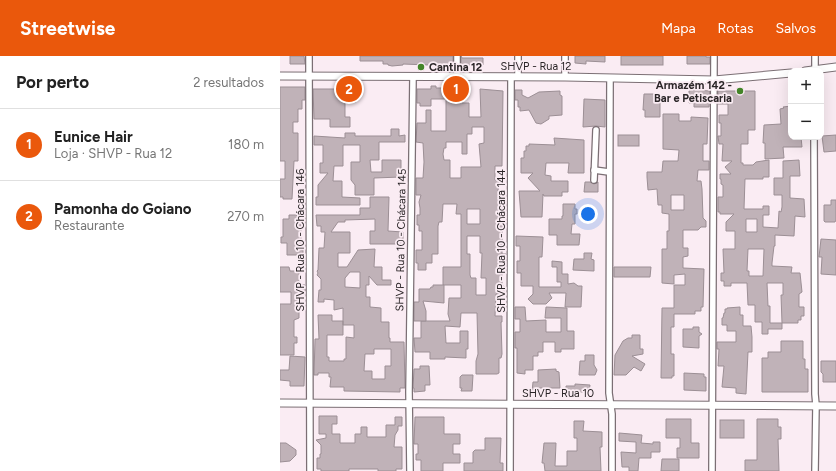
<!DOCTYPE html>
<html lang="pt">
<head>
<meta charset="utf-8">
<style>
	:root { --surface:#fff; --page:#f2f2f2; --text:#222; --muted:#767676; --line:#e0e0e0; --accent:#ea580c }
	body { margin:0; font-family:Figtree,sans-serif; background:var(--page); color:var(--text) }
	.controls { position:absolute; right:12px; top:12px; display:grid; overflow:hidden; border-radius:8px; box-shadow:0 4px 16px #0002 }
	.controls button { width:36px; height:36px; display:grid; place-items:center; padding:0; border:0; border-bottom:1px solid var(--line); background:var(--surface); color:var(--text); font:20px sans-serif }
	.you { position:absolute; left:308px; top:158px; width:14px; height:14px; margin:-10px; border:3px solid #fff; border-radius:50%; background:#1a73e8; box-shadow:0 0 0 6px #1a73e833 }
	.badge { display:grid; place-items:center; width:26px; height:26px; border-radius:50%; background:var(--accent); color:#fff; font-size:13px; font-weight:700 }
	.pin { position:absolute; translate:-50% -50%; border:2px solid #fff; box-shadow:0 1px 4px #0006 }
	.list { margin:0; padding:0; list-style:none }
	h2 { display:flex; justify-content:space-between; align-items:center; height:52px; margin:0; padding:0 16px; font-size:17px }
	h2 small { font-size:13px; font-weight:400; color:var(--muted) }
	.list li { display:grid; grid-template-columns:26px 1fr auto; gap:12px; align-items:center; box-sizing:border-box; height:72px; padding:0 16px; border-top:1px solid var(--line) }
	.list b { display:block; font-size:15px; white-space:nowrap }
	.list p { margin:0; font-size:13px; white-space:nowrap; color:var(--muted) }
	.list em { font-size:13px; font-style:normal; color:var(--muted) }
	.map { position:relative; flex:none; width:556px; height:415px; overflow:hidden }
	header { display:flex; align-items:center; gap:24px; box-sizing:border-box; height:56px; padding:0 20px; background:var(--accent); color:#fff }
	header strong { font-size:19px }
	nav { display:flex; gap:22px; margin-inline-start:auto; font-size:14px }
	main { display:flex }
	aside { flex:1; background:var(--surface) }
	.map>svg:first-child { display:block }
	.building { fill:#c0b2b8; stroke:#9c8f95; fill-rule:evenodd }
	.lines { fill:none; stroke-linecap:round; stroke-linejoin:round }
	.minor-casing { stroke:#7b6f74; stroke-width:8 }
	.tertiary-casing { stroke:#7b6f74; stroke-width:9 }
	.minor { stroke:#fff; stroke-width:5.5 }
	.tertiary { stroke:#fff; stroke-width:7 }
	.poi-dot { fill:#438528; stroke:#faecf3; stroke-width:1.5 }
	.labels { text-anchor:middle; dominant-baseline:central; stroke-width:3.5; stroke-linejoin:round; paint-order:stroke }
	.street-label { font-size:11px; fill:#2a2527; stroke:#faecf3 }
	.poi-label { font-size:11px; font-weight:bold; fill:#2a2527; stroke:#faecf3; text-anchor:start }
</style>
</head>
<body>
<header>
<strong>Streetwise</strong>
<nav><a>Mapa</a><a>Rotas</a><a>Salvos</a></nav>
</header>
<main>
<aside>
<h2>Por perto<small>2 resultados</small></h2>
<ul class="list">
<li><span class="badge">1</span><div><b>Eunice Hair</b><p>Loja · SHVP - Rua 12</p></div><em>180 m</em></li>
<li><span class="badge">2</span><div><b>Pamonha do Goiano</b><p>Restaurante</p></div><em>270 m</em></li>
</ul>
</aside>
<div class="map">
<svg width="556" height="415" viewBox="0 0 556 415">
	<rect width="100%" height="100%" fill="#faecf3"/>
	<!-- building -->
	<g class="building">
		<path d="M 10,0 L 24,0 L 25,8 L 10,8 Z"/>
		<path d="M 80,0 L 173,0 L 173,10 L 123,8 L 123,9 L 112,10 L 108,9 L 108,8 L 103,8 L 103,5 L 80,5 Z"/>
		<path d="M 181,0 L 182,2 L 203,2 L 203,9 L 182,9 L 181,10 Z"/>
		<path d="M 295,0 L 325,0 L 325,6 L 306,5 L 306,8 L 295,7 Z"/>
		<rect x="341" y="0" width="42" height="9"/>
		<path d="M 407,0 L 426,0 L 426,1 L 430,1 L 430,8 L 407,8 Z"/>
		<path d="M 151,30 L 156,30 L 156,32 L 182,32 L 182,47 L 189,47 L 189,61 L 201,61 L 200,33 L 223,35 L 222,110 L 215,110 L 215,124 L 219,124 L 218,135 L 223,135 L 222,198 L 226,198 L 226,209 L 222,210 L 222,230 L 224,230 L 224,238 L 216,238 L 215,260 L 222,260 L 222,266 L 221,266 L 222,298 L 221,302 L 219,302 L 219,317 L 217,318 L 196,318 L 196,305 L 198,298 L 197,257 L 181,257 L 180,271 L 165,270 L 166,287 L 180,287 L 180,275 L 188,275 L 188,293 L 186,293 L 186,302 L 165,301 L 165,303 L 150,303 L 150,296 L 135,296 L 134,282 L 141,282 L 141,265 L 170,265 L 168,258 L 169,242 L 181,242 L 181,229 L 163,229 L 163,211 L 181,211 L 181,158 L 176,158 L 177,148 L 163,148 L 162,166 L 159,166 L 158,170 L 158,198 L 152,198 L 152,207 L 146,207 L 146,214 L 138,214 L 138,207 L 136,207 L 136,194 L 142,194 L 142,175 L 139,175 L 139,169 L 137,169 L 137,159 L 140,159 L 140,152 L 139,146 L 141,139 L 136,139 L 136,122 L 143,122 L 144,106 L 143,87 L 136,86 L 137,67 L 146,67 L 146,54 L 151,54 L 151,75 L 166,75 L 166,43 L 151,43 L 151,50 L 140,50 L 140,47 L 137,47 L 137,33 L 151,33 ZM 192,71 L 204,71 L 204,87 L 199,88 L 201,111 L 181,111 L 181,122 L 170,122 L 170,104 L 164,104 L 163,98 L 164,92 L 166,92 L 166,86 L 182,86 L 182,98 L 187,98 L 187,78 L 192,78 ZM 187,153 L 200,153 L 200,168 L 187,168 ZM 187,180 L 200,180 L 200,197 L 202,197 L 201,222 L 206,222 L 206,239 L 196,239 L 196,222 L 191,222 L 190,219 L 190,198 L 187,198 Z"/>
		<path d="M 0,31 L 25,31 L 25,44 L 22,44 L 22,53 L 18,53 L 18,66 L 13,66 L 13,77 L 18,77 L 18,105 L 14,105 L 12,143 L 3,143 L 3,141 L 0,141 L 0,123 L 5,123 L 5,105 L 0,105 Z"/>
		<path d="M 33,33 L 76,33 L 76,46 L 65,46 L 65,61 L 70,61 L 70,71 L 50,71 L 50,63 L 34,63 Z"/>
		<path d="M 235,34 L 242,34 L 242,39 L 248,42 L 259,36 L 280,35 L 280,39 L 282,40 L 282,59 L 269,60 L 269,63 L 261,68 L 256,67 L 249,54 L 240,55 L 240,51 L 238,51 L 238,44 L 235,44 Z"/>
		<path d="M 414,34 L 430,35 L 429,51 L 414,51 L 414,47 L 409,47 L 409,35 Z"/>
		<path d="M 438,35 L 475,35 L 475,74 L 468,74 L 468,88 L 461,88 L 461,107 L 463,107 L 463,109 L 473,109 L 476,106 L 489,104 L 489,121 L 483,121 L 483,123 L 465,123 L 464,153 L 483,153 L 483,150 L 489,150 L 489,159 L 483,159 L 483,171 L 498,172 L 499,155 L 501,156 L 502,151 L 502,139 L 494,139 L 494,122 L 503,122 L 503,105 L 519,104 L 520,120 L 510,120 L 510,142 L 524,143 L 525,161 L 515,160 L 514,180 L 495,179 L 495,190 L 494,190 L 492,207 L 492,210 L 512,211 L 511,217 L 520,217 L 522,236 L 519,238 L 519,251 L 524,251 L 524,260 L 521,260 L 521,264 L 518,264 L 518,267 L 502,267 L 502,273 L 488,273 L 488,278 L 482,278 L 482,266 L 475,266 L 475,249 L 468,249 L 467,227 L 451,227 L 451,230 L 444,230 L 444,225 L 441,225 L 441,217 L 444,217 L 443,193 L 455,193 L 455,175 L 446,175 L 446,166 L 454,158 L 440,158 L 440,156 L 438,156 L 438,141 L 443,141 L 443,129 L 441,128 L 441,123 L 440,123 L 440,118 L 451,118 L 445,111 L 452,105 L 442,105 L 443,88 L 439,88 L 438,80 L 441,80 L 441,67 L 439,67 L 439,59 L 448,59 L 448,48 L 438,48 ZM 466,163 L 477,163 L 477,176 L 466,176 ZM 468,193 L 484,193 L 483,220 L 469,220 L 469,215 L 467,215 ZM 487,227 L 503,227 L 503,239 L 501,239 L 502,267 L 490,267 L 490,250 L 488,250 Z"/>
		<path d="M 364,38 L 380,38 L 380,61 L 365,61 L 365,54 L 363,54 Z"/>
		<path d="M 304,43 L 325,44 L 325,71 L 316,70 L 303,71 Z"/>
		<path d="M 511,50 L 511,81 L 521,81 L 522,91 L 503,91 L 504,102 L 485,103 L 485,87 L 483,87 L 484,69 L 501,68 L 500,53 L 504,52 L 503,51 Z"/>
		<path d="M 383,58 L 399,58 L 399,65 L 411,65 L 411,61 L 428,62 L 427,88 L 423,88 L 423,105 L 429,105 L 429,114 L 418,114 L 417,125 L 421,125 L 422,133 L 423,162 L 426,165 L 426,171 L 421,171 L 418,174 L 403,174 L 403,192 L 408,192 L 408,200 L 403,201 L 403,212 L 424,213 L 423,251 L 421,251 L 421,255 L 415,255 L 415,258 L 394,258 L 394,271 L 391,271 L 391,298 L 394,298 L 394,320 L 392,320 L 392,322 L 381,322 L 382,252 L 394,252 L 394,229 L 405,229 L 405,218 L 394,219 L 394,228 L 382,227 L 382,193 L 387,193 L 387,175 L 389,175 L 389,158 L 382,157 L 382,149 L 378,149 L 377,133 L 368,134 L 367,121 L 367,116 L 382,116 L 383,105 L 398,105 L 399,94 L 383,93 ZM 391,139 L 404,139 L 404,154 L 391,154 Z"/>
		<path d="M 111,73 L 119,73 L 119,80 L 125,79 L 125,86 L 99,86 L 99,104 L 90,104 L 91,116 L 102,116 L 102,104 L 121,104 L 121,121 L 94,122 L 94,139 L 75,139 L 75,129 L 71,124 L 71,106 L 80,106 L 80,89 L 63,89 L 63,110 L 54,110 L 53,125 L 62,125 L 62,141 L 80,142 L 80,149 L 36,149 L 36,141 L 38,141 L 38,129 L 48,117 L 40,117 L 40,107 L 43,107 L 43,89 L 34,89 L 34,80 L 65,82 L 65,77 L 75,77 L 75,80 L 111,80 Z"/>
		<rect x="338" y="79" width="21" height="11"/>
		<path d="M 556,79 L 556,95 L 544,96 L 542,80 Z"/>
		<path d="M 274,82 L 304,84 L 304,117 L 288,117 L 289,107 L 266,107 L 265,119 L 271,120 L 271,125 L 288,125 L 288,136 L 282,136 L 282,140 L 264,140 L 263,138 L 262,161 L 241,161 L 239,135 L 260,135 L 248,122 L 253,117 L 241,117 L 241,102 L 244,102 L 244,95 L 246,95 L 246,90 L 249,90 L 249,88 L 275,89 Z"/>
		<path d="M 305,126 L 310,126 L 314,128 L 318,126 L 318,136 L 304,136 Z"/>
		<path d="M 90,141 L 109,141 L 108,175 L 123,176 L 123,188 L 90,188 L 90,175 L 95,175 L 95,163 L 65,164 L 65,166 L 58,166 L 51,176 L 70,176 L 70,197 L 58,197 L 58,211 L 67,211 L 78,194 L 95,193 L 94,211 L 102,211 L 102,224 L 111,224 L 111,229 L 97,229 L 89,220 L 89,229 L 86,229 L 86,241 L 90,241 L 90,251 L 101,252 L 101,266 L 109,266 L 109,282 L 110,282 L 110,286 L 124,286 L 125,332 L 120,332 L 120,336 L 64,335 L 64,331 L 50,331 L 51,321 L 49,321 L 49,317 L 38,317 L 38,319 L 34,319 L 35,283 L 39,283 L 38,259 L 52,259 L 52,265 L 63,265 L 63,279 L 47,279 L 47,301 L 49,301 L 49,305 L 64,305 L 64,303 L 66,303 L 66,281 L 74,282 L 74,269 L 63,269 L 63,252 L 54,254 L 54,244 L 44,243 L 44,246 L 38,246 L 39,234 L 41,234 L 41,223 L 37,219 L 38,217 L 37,215 L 38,214 L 39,192 L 44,192 L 45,176 L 41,176 L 41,170 L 37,170 L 36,159 L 80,159 L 80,152 L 90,152 ZM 70,216 L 80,216 L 80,232 L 65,231 L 65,222 ZM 94,293 L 111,293 L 111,310 L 105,310 L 105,323 L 92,323 L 92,315 L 84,315 L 85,298 L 94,298 Z"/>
		<path d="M 551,144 L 556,144 L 556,164 L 555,166 L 545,166 L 544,165 L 544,149 L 551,149 Z"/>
		<path d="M 283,148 L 295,148 L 295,153 L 297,153 L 297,158 L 295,158 L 295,168 L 292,168 L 291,178 L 300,178 L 299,189 L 277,189 L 277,179 L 269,179 L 269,163 L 282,163 L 282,160 L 283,160 Z"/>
		<path d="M 9,159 L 17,159 L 17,163 L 21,163 L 21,194 L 23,194 L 23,199 L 7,199 L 7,187 L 1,187 L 1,181 L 3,181 L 3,163 L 9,163 Z"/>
		<path d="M 236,180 L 263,181 L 262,201 L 259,201 L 259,231 L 281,231 L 281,226 L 277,226 L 277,211 L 272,211 L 272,205 L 282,206 L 282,218 L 288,218 L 288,228 L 294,227 L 298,230 L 302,230 L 301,251 L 285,251 L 286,237 L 269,237 L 272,242 L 266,248 L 253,248 L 248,243 L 253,238 L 253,230 L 241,230 L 241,217 L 237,217 L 237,205 L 240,205 L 240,190 L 236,190 Z"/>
		<path d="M 541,183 L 556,184 L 556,219 L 541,218 L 542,201 L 539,201 Z"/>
		<path d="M 304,197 L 312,197 L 311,203 L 314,204 L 314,215 L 293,214 L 294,203 L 304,203 Z"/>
		<path d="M 0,211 L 9,211 L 10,215 L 19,215 L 19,229 L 25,229 L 25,238 L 19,238 L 19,262 L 14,264 L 14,281 L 17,281 L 17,287 L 14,287 L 14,299 L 0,299 L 0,248 L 11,248 L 11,236 L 0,236 Z"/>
		<path d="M 334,211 L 371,211 L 370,221 L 334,221 Z"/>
		<path d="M 153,229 L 164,229 L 164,247 L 143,245 L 146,255 L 146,265 L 134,265 L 134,246 L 139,246 L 139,233 L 150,233 L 151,231 L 153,231 Z"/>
		<path d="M 235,251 L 245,251 L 246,265 L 266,264 L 266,276 L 281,276 L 281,262 L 265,262 L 266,251 L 287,252 L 287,275 L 294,275 L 294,293 L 281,293 L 281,296 L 275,296 L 275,286 L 263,286 L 263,296 L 258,296 L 258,300 L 253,300 L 253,314 L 245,314 L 245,318 L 237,317 L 237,292 L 235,292 L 235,276 L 240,276 L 240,263 L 235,263 Z"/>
		<path d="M 460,251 L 460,259 L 463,259 L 463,270 L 471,270 L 472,281 L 472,296 L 468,296 L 466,338 L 456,337 L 456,332 L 442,331 L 444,310 L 438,310 L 439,293 L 437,293 L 437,286 L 456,286 L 456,275 L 447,275 L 447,269 L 442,269 L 442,262 L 443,262 L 444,257 L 445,257 L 445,253 L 447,253 L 447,252 Z"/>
		<path d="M 413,271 L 419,271 L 419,276 L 422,278 L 419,280 L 419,292 L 403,291 L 403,273 L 413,273 Z"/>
		<path d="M 352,279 L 360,279 L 360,293 L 363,293 L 363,298 L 352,300 L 365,308 L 361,315 L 354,311 L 346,319 L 334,319 L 335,299 L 343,285 L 348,282 L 352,282 Z"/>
		<path d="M 501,285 L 523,285 L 523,303 L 525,303 L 525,313 L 528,313 L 528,336 L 482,336 L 482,302 L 488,302 L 488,296 L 501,296 Z"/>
		<path d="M 305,299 L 314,299 L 314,309 L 317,314 L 315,319 L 299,319 L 300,305 L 305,305 Z"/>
		<path d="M 10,300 L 25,301 L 24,330 L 10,330 L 10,325 L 0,324 L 0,314 L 9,314 Z"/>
		<path d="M 541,305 L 556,305 L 556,326 L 543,326 L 543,318 L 541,316 Z"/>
		<path d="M 140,310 L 149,310 L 150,329 L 145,329 L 145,335 L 134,336 L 134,332 L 133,332 L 134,313 L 140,313 Z"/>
		<path d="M 276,313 L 276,315 L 279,316 L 280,332 L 257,332 L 257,336 L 252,336 L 253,326 L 258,326 L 258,314 Z"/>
		<path d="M 404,317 L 424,318 L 424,321 L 426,321 L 426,335 L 404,334 Z"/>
		<path d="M 182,319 L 193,319 L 192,335 L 181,335 L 182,332 L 180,332 L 180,321 Z"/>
		<path d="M 295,328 L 310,329 L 309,336 L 286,336 L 286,330 L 295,330 Z"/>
		<path d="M 39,360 L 57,360 L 57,368 L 52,368 L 52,378 L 60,378 L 60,387 L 75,387 L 75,378 L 81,378 L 81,371 L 87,371 L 87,381 L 106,381 L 106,369 L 115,369 L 115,361 L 122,361 L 122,370 L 118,370 L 118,374 L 115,379 L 114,391 L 122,391 L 122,413 L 116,413 L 116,415 L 98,415 L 98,413 L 69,413 L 69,415 L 41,415 L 41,413 L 37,413 L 37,402 L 40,402 L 40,398 L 41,398 L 41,389 L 36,384 L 46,382 L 46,378 L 39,378 Z"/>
		<path d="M 135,361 L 164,361 L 164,378 L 180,378 L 180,388 L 173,388 L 173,398 L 180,398 L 180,407 L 163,407 L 163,415 L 141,415 L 141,404 L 136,404 L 136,398 L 138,398 L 138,388 L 134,388 Z"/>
		<path d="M 386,363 L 411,363 L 411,387 L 419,387 L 419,402 L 397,402 L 397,392 L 400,392 L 400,382 L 386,382 Z"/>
		<path d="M 477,363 L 498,363 L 498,371 L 501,371 L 501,383 L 498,383 L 499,415 L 465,415 L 465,404 L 477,404 Z"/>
		<rect x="440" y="364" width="24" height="18"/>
		<path d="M 294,365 L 304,365 L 303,375 L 322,376 L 322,391 L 320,391 L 321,415 L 265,415 L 264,407 L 262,407 L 264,387 L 276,387 L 275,410 L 287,410 L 287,395 L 297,395 L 297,382 L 294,382 Z"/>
		<path d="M 339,377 L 362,379 L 361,387 L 373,388 L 373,386 L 380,386 L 380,396 L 371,396 L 371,402 L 359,402 L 358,415 L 349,415 L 349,411 L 342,411 L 341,396 L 356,397 L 356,386 L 339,385 Z"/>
		<path d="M 205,382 L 221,382 L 220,407 L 223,407 L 223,415 L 184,415 L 184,407 L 193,407 L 193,396 L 195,394 L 205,394 Z"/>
		<path d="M 0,387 L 6,387 L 16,394 L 16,399 L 10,405 L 0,406 Z"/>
		<path d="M 382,403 L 399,403 L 399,415 L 381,415 Z"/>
	</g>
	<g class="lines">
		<!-- minor casing -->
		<g class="minor-casing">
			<g id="minor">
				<path d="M 29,0 L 30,415"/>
				<path d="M 238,0 L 238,21"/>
				<path d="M 285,0 L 285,21"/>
				<path d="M 535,15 L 535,0"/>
				<path d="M 177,21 L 177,0"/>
				<path d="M 330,22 L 329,337 L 332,358 L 332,415"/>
				<path d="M 534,81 L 535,338 L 536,349 L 535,415"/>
				<path d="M 314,114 L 329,116"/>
				<path d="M 314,124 L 316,74"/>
				<path d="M 130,415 L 129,336 L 133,21"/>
				<path d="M 230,415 L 231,21"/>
				<path d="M 432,415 L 434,0"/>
			</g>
		</g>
		<!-- tertiary casing -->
		<g class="tertiary-casing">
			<g id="tertiary">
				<path d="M 525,15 L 556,11"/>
				<path d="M 0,20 L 285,21 L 434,24 L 511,17"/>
				<path d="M 0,347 L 556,350"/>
			</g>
		</g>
		<!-- minor -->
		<use href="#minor" class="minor"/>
		<!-- tertiary -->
		<use href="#tertiary" class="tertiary"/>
	</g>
	<!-- markers -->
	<g class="poi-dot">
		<circle cx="141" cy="11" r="4"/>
		<circle cx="460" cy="35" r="4"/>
	</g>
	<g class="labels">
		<!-- street labels -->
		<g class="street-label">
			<text x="256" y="10">SHVP - Rua 12</text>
			<text transform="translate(20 184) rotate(-90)">SHVP - Rua 10 - Chácara 146</text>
			<text transform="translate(121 184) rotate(-89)">SHVP - Rua 10 - Chácara 145</text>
			<text transform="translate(221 185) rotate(-90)">SHVP - Rua 10 - Chácara 144</text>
			<text x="278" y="337">SHVP - Rua 10</text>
		</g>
		<!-- poi labels -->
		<g class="poi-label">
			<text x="149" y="11">Cantina 12</text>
			<text x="452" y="29" text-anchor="end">Armazém 142 -<tspan x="452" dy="13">Bar e Petiscaria</tspan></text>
		</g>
	</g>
</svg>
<div class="controls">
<button>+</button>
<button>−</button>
</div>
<div class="you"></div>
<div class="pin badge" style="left:176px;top:33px">1</div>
<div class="pin badge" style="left:69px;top:33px">2</div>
</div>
</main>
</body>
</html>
